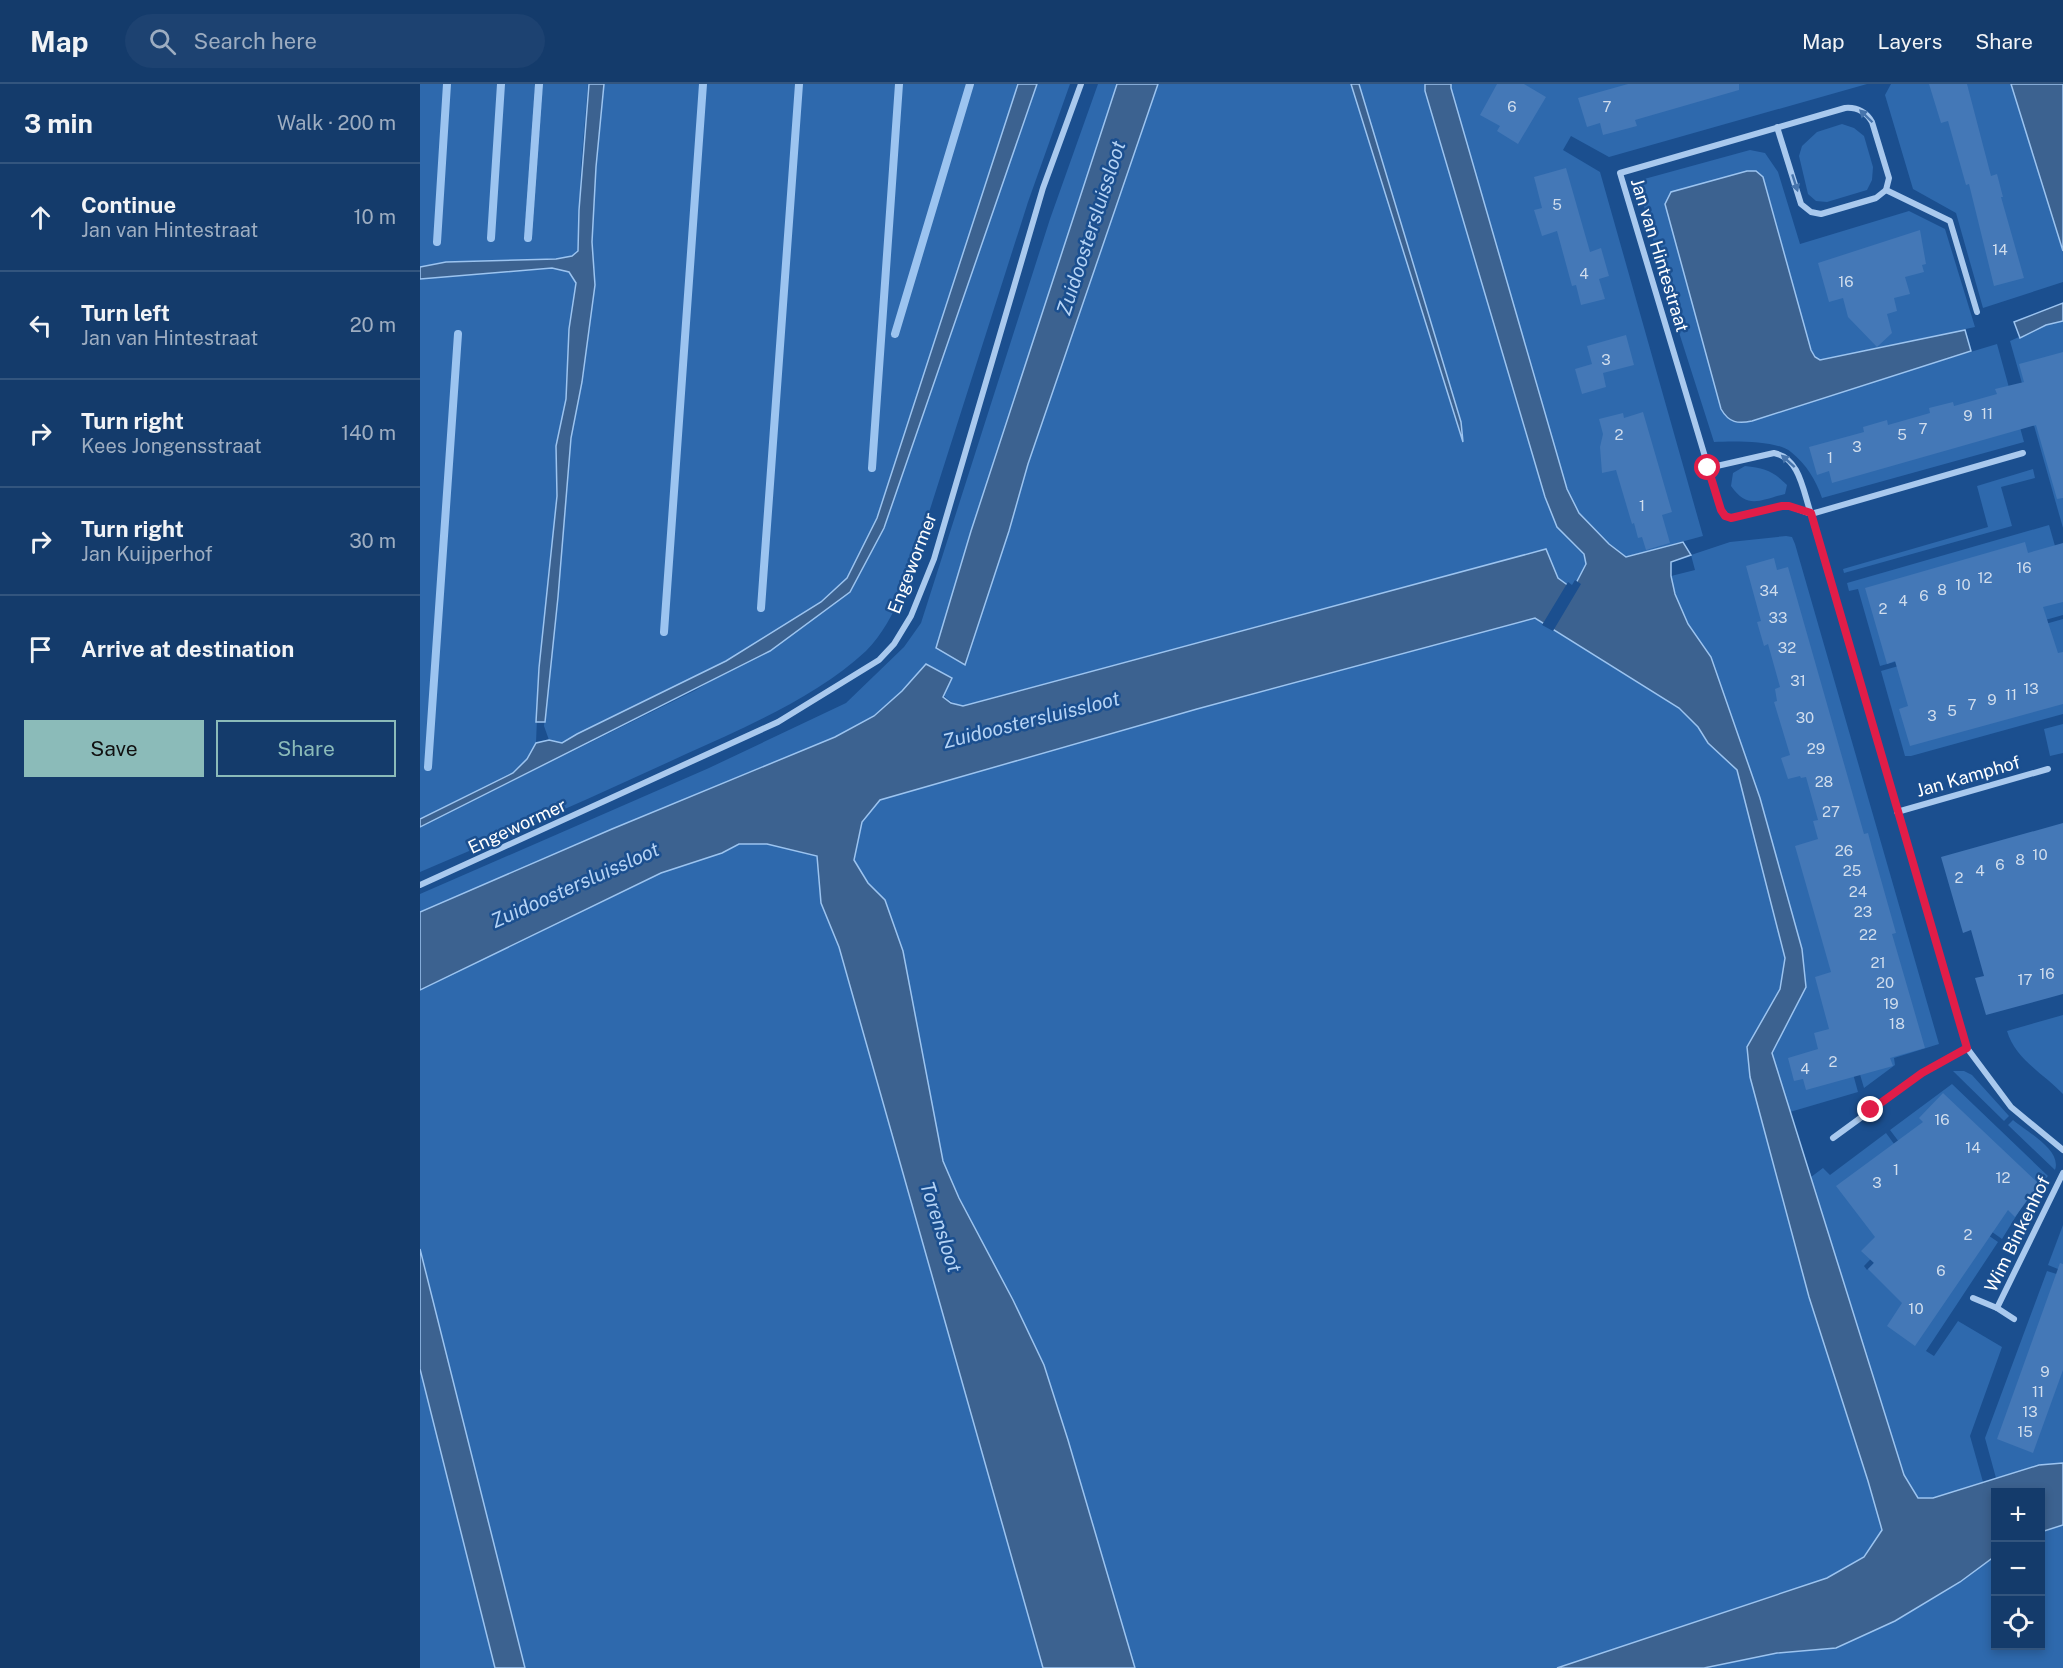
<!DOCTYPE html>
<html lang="en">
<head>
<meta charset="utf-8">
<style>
	:root { --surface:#143b6b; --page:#1d4271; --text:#f1f3f6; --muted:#9dadc1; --line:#33557e; --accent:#8bbbb9 }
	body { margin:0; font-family:"Public Sans",sans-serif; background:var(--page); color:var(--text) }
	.controls { position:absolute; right:18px; bottom:18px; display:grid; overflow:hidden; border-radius:0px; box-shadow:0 3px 9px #0003 }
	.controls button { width:54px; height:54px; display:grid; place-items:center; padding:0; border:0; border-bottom:2px solid var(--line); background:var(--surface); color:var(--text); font:30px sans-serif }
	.stop { position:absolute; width:18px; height:18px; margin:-14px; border:4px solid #e11d48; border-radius:50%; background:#fff }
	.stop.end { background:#e11d48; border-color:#fff; box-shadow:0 2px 6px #0008 }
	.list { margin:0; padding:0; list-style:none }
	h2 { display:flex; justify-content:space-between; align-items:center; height:78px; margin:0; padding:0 24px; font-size:26px }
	h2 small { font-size:20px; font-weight:400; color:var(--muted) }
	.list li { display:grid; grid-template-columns:39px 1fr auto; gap:18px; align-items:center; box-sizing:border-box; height:108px; padding:0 24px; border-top:2px solid var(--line) }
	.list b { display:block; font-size:22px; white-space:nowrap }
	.list p { margin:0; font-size:20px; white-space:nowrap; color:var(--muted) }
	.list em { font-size:20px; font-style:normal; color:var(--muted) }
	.actions { display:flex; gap:12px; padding:18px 24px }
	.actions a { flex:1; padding:14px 0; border:2px solid var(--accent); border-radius:0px; text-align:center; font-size:21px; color:var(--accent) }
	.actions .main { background:var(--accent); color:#111 }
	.icon { flex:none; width:33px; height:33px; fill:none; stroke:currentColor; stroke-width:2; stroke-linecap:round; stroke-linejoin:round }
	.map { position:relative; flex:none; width:1643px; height:1584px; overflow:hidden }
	header { display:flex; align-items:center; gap:36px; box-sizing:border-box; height:84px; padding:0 30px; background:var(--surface); border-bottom:2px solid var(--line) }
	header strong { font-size:28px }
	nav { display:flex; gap:33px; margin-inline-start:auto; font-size:21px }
	.search { width:420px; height:54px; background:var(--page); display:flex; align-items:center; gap:15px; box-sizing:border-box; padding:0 21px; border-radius:33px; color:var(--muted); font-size:22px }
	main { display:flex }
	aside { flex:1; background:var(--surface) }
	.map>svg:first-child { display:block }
	.green { fill:#2e69ad }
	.water { fill:#3c6290; stroke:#9cc4f0; stroke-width:1.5 }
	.pier { fill:#1b4f8f }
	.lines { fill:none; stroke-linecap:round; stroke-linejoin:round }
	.stream { stroke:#9cc4f0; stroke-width:8 }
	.building { fill:#4478b7 }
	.street { stroke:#a9c9ee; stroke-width:6 }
	.oneway { fill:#4674ac }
	.route { stroke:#e11d48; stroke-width:8 }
	.labels { text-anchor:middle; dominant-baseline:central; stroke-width:5; stroke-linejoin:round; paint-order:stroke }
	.number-label { font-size:15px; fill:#d0dded }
	.street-label { font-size:18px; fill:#fff; stroke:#1b4f8f }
	.water-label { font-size:20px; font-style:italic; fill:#b5d3f5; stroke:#1b4f8f }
</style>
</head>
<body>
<header>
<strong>Map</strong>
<div class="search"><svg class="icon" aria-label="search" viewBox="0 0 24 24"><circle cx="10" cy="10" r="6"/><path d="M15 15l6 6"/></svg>Search here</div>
<nav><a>Map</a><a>Layers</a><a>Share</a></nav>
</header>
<main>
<aside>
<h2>3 min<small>Walk · 200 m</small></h2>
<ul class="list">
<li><svg class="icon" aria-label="ahead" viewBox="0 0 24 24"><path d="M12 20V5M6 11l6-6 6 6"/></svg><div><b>Continue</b><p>Jan van Hintestraat</p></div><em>10 m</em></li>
<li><svg class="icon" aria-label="left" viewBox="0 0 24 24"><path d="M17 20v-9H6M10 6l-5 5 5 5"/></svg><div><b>Turn left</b><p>Jan van Hintestraat</p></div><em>20 m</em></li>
<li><svg class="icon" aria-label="right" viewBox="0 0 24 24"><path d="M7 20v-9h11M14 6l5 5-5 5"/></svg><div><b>Turn right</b><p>Kees Jongensstraat</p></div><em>140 m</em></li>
<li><svg class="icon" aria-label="right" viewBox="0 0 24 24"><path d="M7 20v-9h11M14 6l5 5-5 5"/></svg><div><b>Turn right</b><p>Jan Kuijperhof</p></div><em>30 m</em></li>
<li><svg class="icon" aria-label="arrive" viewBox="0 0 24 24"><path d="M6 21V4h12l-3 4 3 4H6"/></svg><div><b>Arrive at destination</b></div></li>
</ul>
<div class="actions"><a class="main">Save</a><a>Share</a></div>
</aside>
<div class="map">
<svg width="1643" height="1584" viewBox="0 0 1643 1584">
	<rect width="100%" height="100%" fill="#1b4f8f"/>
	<!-- green -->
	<g class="green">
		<path d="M 0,0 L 168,0 L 161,82 L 158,167 L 152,172 L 136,175 L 26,178 L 0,183 Z"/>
		<path d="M 184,0 L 598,0 L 457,434 L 427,494 L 401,518 L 306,577 L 157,650 L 142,659 L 129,656 L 124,642 L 127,602 L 138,513 L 151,354 L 162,298 L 175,201 L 172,158 L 176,83 Z"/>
		<path d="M 617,0 L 650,0 L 608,118 L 483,510 C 472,530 463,550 446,567 C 398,612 326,643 266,670 C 178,711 89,750 0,788 L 0,743 L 276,606 L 390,537 L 430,508 L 464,444 Z"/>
		<path d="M 678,0 L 697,0 L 551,447 L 516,564 L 589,447 L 608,380 L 738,0 L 1005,0 L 1005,7 L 1125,413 L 1137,443 L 1164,470 L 1166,480 L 1153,506 L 1138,494 L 1125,465 L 542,622 C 520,616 517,600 506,581 L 482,607 L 454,632 L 415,653 L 192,745 L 0,828 L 0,810 L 289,684 L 426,619 L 484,563 L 501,539 L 630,135 Z"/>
		<path d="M 1031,0 L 1447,0 L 1189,73 L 1151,52 L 1143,66 L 1180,88 L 1283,452 L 1206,473 L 1189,460 L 1159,429 L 1147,405 L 1031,4 Z"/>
		<path d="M 1471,0 L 1591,0 L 1643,167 L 1643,198 L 1563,224 L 1536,129 L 1493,105 L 1465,11 Z"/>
		<path d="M 1422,40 L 1434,44 L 1444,52 L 1453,83 L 1452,96 L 1447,106 L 1407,118 L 1396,117 L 1388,110 L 1379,72 L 1382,62 L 1397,48 Z"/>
		<path d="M 1330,66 L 1345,69 L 1358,88 L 1380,160 L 1489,127 L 1525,145 L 1555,243 L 1400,276 L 1395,273 L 1391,266 L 1343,92 L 1332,337 L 1471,292 L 1577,260 L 1604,358 L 1402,414 C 1396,396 1386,380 1371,368 C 1357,356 1312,357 1294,358 L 1256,239 L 1217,97 Z"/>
		<path d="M 132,184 L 149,188 L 156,199 L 149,245 L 146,315 L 136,362 L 137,412 L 119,584 L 116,659 L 107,675 L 93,689 L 0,735 L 0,195 Z"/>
		<path d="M 1643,237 L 1643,444 L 1590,257 L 1626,241 Z"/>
		<path d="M 1325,382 C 1345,384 1353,387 1367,401 L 1365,410 C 1340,416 1328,426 1311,402 L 1313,389 Z"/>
		<path d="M 1613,385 L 1615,394 L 1581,403 L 1592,442 L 1424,489 L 1423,485 L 1568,443 L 1557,402 Z"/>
		<path d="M 1629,441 L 1643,490 L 1643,531 L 1460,582 L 1438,505 L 1429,507 L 1427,499 Z"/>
		<path d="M 1366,452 L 1372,453 L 1375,460 L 1519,960 L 1474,974 L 1475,981 L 1444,1004 L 1419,919 L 1414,920 L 1438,1008 L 1370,1028 L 1352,969 L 1364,946 L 1382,865 L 1340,714 L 1291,573 L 1268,540 L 1255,510 L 1251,492 L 1275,486 L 1271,471 L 1310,458 Z"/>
		<path d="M 1115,534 L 1259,624 L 1278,643 L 1288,659 L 1317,686 L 1365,874 L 1360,905 L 1327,963 L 1330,993 L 1389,1213 L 1448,1397 L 1462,1446 L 1444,1473 L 1407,1494 L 1137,1584 L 715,1584 L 648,1356 L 624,1281 L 593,1216 L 539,1114 L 523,1077 L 483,867 L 465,816 L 448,799 L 434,776 L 442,738 L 460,716 L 777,625 Z"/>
		<path d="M 1643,535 L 1643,630 L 1491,672 L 1485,672 L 1461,587 Z"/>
		<path d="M 1643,640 L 1643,669 L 1630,672 L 1624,645 Z"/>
		<path d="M 319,760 L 347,760 L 397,772 L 401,819 L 419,863 L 623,1584 L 105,1584 L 0,1165 L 0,906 L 241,789 L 302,769 Z"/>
		<path d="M 1643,931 L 1643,1010 C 1624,990 1595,975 1587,947 Z"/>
		<path d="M 1533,987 L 1544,987 L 1552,991 L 1589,1032 L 1584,1037 Z"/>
		<path d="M 1532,1000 L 1628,1092 L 1606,1116 L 1582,1155 L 1537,1123 L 1507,1095 L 1470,1046 Z"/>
		<path d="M 1593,1036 C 1607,1048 1642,1066 1635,1086 L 1588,1041 Z"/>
		<path d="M 1466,1049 L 1497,1091 L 1515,1108 L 1444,1182 L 1447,1186 L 1519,1111 L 1536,1129 L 1578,1158 L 1506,1267 L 1514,1272 L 1538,1237 L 1582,1263 L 1550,1352 L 1563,1398 L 1513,1414 L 1498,1414 L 1484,1391 L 1391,1093 L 1403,1084 L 1410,1091 Z"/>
		<path d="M 1643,1141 L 1643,1187 L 1628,1181 Z"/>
		<path d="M 1627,1187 L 1643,1192 L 1643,1379 L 1619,1381 L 1576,1394 L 1565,1354 Z"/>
		<path d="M 0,1285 L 75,1584 L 0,1584 Z"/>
		<path d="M 1643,1441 L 1643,1584 L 1284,1584 L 1357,1569 L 1416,1564 L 1475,1537 L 1540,1498 L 1575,1472 L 1576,1562 L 1620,1562 L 1621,1448 Z"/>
	</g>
	<!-- water -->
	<g class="water">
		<path d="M 169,0 L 184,0 L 176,83 L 172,158 L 175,201 L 162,298 L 151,354 L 138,513 L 125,638 L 116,638 L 119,584 L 137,412 L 136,362 L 146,315 L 149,245 L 156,199 L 149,188 L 132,184 L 0,195 L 0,183 L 26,178 L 136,175 L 152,172 L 158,167 L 159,126 Z"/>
		<path d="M 598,0 L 617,0 L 464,444 L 430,508 L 350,567 L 0,743 L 0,735 L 93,689 L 107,675 L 116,659 L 129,656 L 142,659 L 157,650 L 306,577 L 401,518 L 427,494 L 457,434 Z"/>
		<path d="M 697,0 L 738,0 L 608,380 L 589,447 L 545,581 L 516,564 L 551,447 Z"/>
		<path d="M 931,0 L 939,0 L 1041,338 L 1043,358 Z"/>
		<path d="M 1005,0 L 1031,0 L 1031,4 L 1147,405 L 1159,429 L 1189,460 L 1206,473 L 1263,458 L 1271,471 L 1251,478 L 1251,492 L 1255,510 L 1268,540 L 1291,573 L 1340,714 L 1382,865 L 1386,903 L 1352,969 L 1484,1391 L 1498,1414 L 1513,1414 L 1619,1381 L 1643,1379 L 1643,1441 L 1621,1448 L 1620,1408 L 1576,1408 L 1575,1472 L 1540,1498 L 1475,1537 L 1416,1564 L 1357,1569 L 1284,1584 L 1137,1584 L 1407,1494 L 1444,1473 L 1462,1446 L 1448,1397 L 1389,1213 L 1330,993 L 1327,963 L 1360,905 L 1365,874 L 1317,686 L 1288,659 L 1278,643 L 1259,624 L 1115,534 L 777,625 L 460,716 L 442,738 L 434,776 L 448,799 L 465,816 L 483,867 L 523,1077 L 539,1114 L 593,1216 L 624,1281 L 648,1356 L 715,1584 L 623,1584 L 419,863 L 401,819 L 397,772 L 347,760 L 319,760 L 302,769 L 241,789 L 0,906 L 0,828 L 192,745 L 415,653 L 454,632 L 482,607 L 506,580 L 532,594 L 523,613 L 531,619 L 543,622 L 1126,465 L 1138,494 L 1153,505 L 1166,480 L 1164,470 L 1137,443 L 1125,413 L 1005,7 Z"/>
		<path d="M 1591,0 L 1643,0 L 1643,167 Z"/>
		<path d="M 1327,87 L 1336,87 L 1343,93 L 1391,266 L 1395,273 L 1400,276 L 1545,246 L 1551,267 L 1332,337 C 1318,340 1309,339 1301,325 L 1245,120 L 1251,108 Z"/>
		<path d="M 1643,219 L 1643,237 L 1626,241 L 1600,254 L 1594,238 Z"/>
		<path d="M 0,1165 L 105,1584 L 75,1584 L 0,1285 Z"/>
	</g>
	<!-- pier -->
	<path class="pier" d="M 1155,496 L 1161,500 L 1133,547 L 1122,541 L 1148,498 L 1152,501 Z"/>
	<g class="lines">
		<!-- stream -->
		<g class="stream">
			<path d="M 71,154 L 81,0"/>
			<path d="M 108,154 L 119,0"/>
			<path d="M 17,158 L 27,0"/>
			<path d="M 475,250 L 550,0"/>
			<path d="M 452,384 L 479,0"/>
			<path d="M 341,524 L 379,0"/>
			<path d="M 244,548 L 283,0"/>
			<path d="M 8,683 L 38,250"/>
		</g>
	</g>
	<!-- building -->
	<g class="building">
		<path d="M 1077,0 L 1104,0 L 1126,13 L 1098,60 L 1077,47 L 1080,42 L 1060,31 Z"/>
		<path d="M 1208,0 L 1319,0 L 1319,6 L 1215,36 L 1217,42 L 1183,51 L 1180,39 L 1167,43 L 1158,14 Z"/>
		<path d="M 1509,0 L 1547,0 L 1571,92 L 1577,90 L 1583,113 L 1581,113 L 1604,194 L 1574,202 L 1549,100 L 1546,101 L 1528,37 L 1521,39 Z"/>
		<path d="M 1146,84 L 1170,168 L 1181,164 L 1189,192 L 1179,195 L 1185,215 L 1161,221 L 1156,201 L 1152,202 L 1137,147 L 1122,152 L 1114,126 L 1122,124 L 1114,93 Z"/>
		<path d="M 1500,146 L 1506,180 L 1502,181 L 1504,188 L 1485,193 L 1490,210 L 1474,214 L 1477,227 L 1467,230 L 1472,249 L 1457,263 L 1428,233 L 1423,214 L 1409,218 L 1398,179 Z"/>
		<path d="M 1206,251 L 1214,281 L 1183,289 L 1186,303 L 1162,310 L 1155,285 L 1172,280 L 1167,262 Z"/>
		<path d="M 1643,268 L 1643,414 L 1637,415 L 1616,341 L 1412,399 L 1409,387 L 1397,391 L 1389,363 L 1444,348 L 1443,343 L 1467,336 L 1468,341 L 1510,329 L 1509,324 L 1533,318 L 1534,322 L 1577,310 L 1575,305 L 1604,298 L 1599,280 Z"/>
		<path d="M 1223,328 L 1252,428 L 1242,431 L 1250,459 L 1226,466 L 1222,453 L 1218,454 L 1214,439 L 1212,440 L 1196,386 L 1182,389 L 1180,363 L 1183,350 L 1179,335 L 1203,329 L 1204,334 Z"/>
		<path d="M 1605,458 L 1608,469 L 1643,459 L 1643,518 L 1623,523 L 1638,569 L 1643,568 L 1643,620 L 1490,662 L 1479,625 L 1488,622 L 1475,577 L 1467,580 L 1445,504 Z"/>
		<path d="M 1354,474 L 1357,486 L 1368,483 L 1442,743 L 1444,750 L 1448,749 L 1452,764 L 1476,849 L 1472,850 L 1505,964 L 1470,974 L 1473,982 L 1386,1006 L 1383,995 L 1374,997 L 1368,974 L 1398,965 L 1394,949 L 1409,945 L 1395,893 L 1411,888 L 1375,762 L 1398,755 L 1393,737 L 1398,736 L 1386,693 L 1381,694 L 1380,692 L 1368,695 L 1361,674 L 1370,671 L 1354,618 L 1357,617 L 1355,605 L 1360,603 L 1348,560 L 1344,562 L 1337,538 L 1341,537 L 1326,482 Z"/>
		<path d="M 1643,739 L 1643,910 L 1566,931 L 1555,894 L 1564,892 L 1551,846 L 1543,849 L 1521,773 Z"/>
		<path d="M 1523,1009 L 1619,1100 L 1595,1133 L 1588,1126 L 1495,1262 L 1467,1242 L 1482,1219 L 1448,1185 L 1454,1179 L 1441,1167 L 1455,1153 L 1416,1102 L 1503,1038 L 1499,1034 Z"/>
		<path d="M 1640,1179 L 1643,1180 L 1643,1286 L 1613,1369 L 1577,1355 Z"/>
	</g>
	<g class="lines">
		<!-- street -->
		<g class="street">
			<path d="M 1357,43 L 1381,120 L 1391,128 L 1401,130 L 1456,114 L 1466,106 L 1469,94 L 1452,38 C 1446,28 1437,23 1425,24 L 1200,89 L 1301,426 L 1306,432 L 1311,434 L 1362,422 L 1369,422 L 1391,430"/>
			<path d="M 1466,106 L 1530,137 L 1557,228"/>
			<path d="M 1288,384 L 1354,369 C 1380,374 1383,407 1391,430 L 1547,964 L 1591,1023 L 1643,1066"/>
			<path d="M 1391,430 L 1603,369"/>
			<path d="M 1477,728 L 1628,685"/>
			<path d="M 0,801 L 358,638 L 459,576 L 474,560 L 491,532 L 514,475 L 623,104 L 661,0"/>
			<path d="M 1413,1054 L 1502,989 L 1547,964"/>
			<path d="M 1553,1214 L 1577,1224 L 1643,1089"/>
			<path d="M 1577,1224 L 1594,1235"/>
		</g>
	</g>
	<!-- one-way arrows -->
	<defs><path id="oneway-solid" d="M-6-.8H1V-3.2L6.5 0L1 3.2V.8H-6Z" transform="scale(1.5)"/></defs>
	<g class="oneway">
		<use href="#oneway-solid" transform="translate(1446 32) rotate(-136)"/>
		<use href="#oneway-solid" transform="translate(1375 99) rotate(72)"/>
		<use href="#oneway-solid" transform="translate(1368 377) rotate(-138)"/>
	</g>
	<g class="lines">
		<!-- route -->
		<path class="route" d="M 1288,384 L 1301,426 L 1305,432 L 1311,434 L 1362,422 L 1369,422 L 1391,429 L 1547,964 L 1502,989 L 1451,1026"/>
	</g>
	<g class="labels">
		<!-- number labels -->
		<g class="number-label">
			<text x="1092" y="22">6</text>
			<text x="1187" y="22">7</text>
			<text x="1137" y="120">5</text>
			<text x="1580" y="165">14</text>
			<text x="1164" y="189">4</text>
			<text x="1426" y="197">16</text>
			<text x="1186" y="275">3</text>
			<text x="1567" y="329">11</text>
			<text x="1548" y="331">9</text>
			<text x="1503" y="344">7</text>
			<text x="1199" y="350">2</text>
			<text x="1482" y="350">5</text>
			<text x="1437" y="362">3</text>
			<text x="1410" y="373">1</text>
			<text x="1222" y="421">1</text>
			<text x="1604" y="483">16</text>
			<text x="1565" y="493">12</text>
			<text x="1543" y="500">10</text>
			<text x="1522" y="505">8</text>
			<text x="1349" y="506">34</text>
			<text x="1504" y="511">6</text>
			<text x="1483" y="516">4</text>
			<text x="1463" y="524">2</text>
			<text x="1358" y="533">33</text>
			<text x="1367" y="563">32</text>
			<text x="1378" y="596">31</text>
			<text x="1611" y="604">13</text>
			<text x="1591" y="610">11</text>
			<text x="1572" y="615">9</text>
			<text x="1552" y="620">7</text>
			<text x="1532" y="626">5</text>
			<text x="1512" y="631">3</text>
			<text x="1385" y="633">30</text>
			<text x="1396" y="664">29</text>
			<text x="1404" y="697">28</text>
			<text x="1411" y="727">27</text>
			<text x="1424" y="766">26</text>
			<text x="1620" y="770">10</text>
			<text x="1600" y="775">8</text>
			<text x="1580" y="780">6</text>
			<text x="1432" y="786">25</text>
			<text x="1560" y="786">4</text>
			<text x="1539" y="793">2</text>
			<text x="1438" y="807">24</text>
			<text x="1443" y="827">23</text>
			<text x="1448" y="850">22</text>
			<text x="1458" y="878">21</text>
			<text x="1627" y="889">16</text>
			<text x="1605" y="895">17</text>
			<text x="1465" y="898">20</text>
			<text x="1471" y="919">19</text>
			<text x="1477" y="939">18</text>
			<text x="1413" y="977">2</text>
			<text x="1385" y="984">4</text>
			<text x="1522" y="1035">16</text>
			<text x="1553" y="1063">14</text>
			<text x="1476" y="1085">1</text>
			<text x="1583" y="1093">12</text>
			<text x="1457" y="1098">3</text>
			<text x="1548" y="1150">2</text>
			<text x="1521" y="1186">6</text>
			<text x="1496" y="1224">10</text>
			<text x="1625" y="1287">9</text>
			<text x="1618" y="1307">11</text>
			<text x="1610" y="1327">13</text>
			<text x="1605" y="1347">15</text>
		</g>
		<!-- street labels -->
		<g class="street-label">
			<text transform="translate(1240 171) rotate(73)">Jan van Hintestraat</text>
			<text transform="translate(492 479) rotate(-69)">Engewormer</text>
			<text transform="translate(1548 692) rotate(-16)">Jan Kamphof</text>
			<text transform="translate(97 742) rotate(-25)">Engewormer</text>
			<text transform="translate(1597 1150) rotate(-64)">Wim Binkenhof</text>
		</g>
		<!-- water labels -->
		<g class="water-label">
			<text transform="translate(671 144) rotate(-72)">Zuidoostersluissloot</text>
			<text transform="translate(611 636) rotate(-14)">Zuidoostersluissloot</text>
			<text transform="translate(155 801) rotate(-24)">Zuidoostersluissloot</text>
			<text transform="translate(521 1143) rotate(72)">Torensloot</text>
		</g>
	</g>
</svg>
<div class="controls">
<button>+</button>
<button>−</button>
<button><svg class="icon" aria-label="locate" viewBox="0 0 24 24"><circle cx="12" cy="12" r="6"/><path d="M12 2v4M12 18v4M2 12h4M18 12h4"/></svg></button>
</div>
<div class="stop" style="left:1288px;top:384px"></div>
<div class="stop end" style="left:1451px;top:1026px"></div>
</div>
</main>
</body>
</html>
